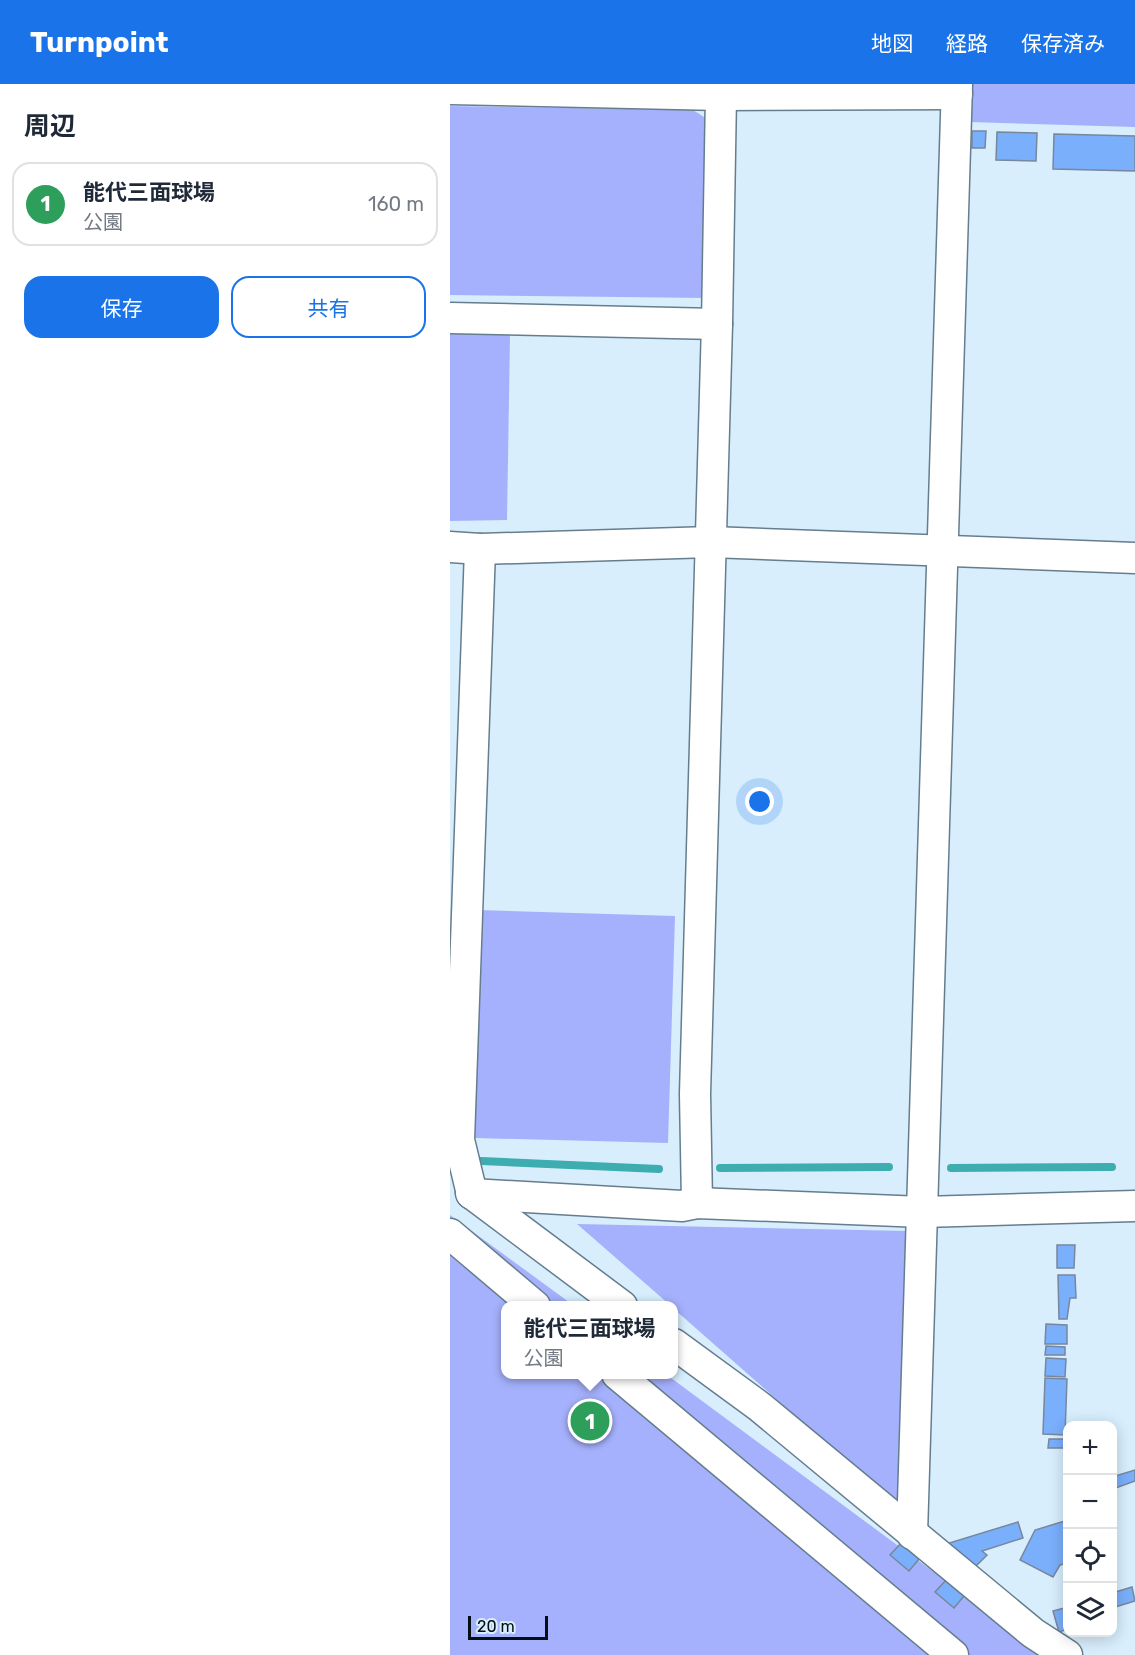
<!DOCTYPE html>
<html lang="ja">
<head>
<meta charset="utf-8">
<style>
	:root { --surface:#fff; --page:#f6f6f7; --text:#1f2937; --muted:#747a83; --line:#e0e1e3; --accent:#1a73e8 }
	body { margin:0; font-family:Rubik,"Noto Sans JP",sans-serif; background:var(--page); color:var(--text) }
	.controls { position:absolute; right:18px; bottom:18px; display:grid; overflow:hidden; border-radius:12px; box-shadow:0 3px 15px #0003 }
	.controls button { width:54px; height:54px; display:grid; place-items:center; padding:0; border:0; border-bottom:2px solid var(--line); background:var(--surface); color:var(--text); font:30px sans-serif }
	.scale { position:absolute; left:18px; bottom:15px; width:80px; box-sizing:border-box; padding-left:6px; border:3px solid #050e14; border-top:0; font-size:16px; line-height:21px; white-space:nowrap; color:#050e14; -webkit-text-stroke:4px #d8eefd; paint-order:stroke }
	.you { position:absolute; left:310px; top:718px; width:21px; height:21px; margin:-15px; border:4px solid #fff; border-radius:50%; background:#1a73e8; box-shadow:0 0 0 9px #1a73e833 }
	.badge { display:grid; place-items:center; width:39px; height:39px; border-radius:50%; background:var(--accent); color:#fff; font-size:20px; font-weight:700 }
	.pin { position:absolute; translate:-50% -50%; border:3px solid #fff; box-shadow:0 2px 6px #0006 }
	.popup { position:absolute; left:51px; top:1217px; width:177px; height:78px; box-sizing:border-box; display:grid; place-content:center; border-radius:12px; background:var(--surface); filter:drop-shadow(0 2px 4px #0005); font-size:20px; white-space:nowrap; color:var(--muted) }
	.popup b { font-size:22px; color:var(--text) }
	.popup::after { content:''; position:absolute; left:50%; top:100%; margin-left:-12px; border:12px solid transparent; border-top-color:var(--surface) }
	.list { margin:0; padding:0; list-style:none }
	h2 { display:flex; justify-content:space-between; align-items:center; height:78px; margin:0; padding:0 24px; font-size:26px }
	h2 small { font-size:20px; font-weight:400; color:var(--muted) }
	.list li { display:grid; grid-template-columns:39px 1fr auto; gap:18px; align-items:center; box-sizing:border-box; height:84px; margin:0 12px 12px; padding:0 12px; border:2px solid var(--line); border-radius:18px }
	.list b { display:block; font-size:22px; white-space:nowrap }
	.list p { margin:0; font-size:20px; white-space:nowrap; color:var(--muted) }
	.list em { font-size:20px; font-style:normal; color:var(--muted) }
	.actions { display:flex; gap:12px; padding:18px 24px }
	.actions a { flex:1; padding:14px 0; border:2px solid var(--accent); border-radius:18px; text-align:center; font-size:21px; color:var(--accent) }
	.actions .main { background:var(--accent); color:#fff }
	.icon { flex:none; width:33px; height:33px; fill:none; stroke:currentColor; stroke-width:2; stroke-linecap:round; stroke-linejoin:round }
	.map { position:relative; flex:none; width:685px; height:1571px; overflow:hidden }
	header { display:flex; align-items:center; gap:36px; box-sizing:border-box; height:84px; padding:0 30px; background:var(--accent); color:#fff }
	header strong { font-size:28px }
	nav { display:flex; gap:33px; margin-inline-start:auto; font-size:21px }
	main { display:flex }
	aside { flex:1; background:var(--surface) }
	.map>svg:first-child { display:block }
	.green { fill:#a5b1fc }
	.lines { fill:none; stroke-linecap:round; stroke-linejoin:round }
	.stream { stroke:#3dadb0; stroke-width:8 }
	.building { fill:#7aaffb; stroke:#77879d; stroke-width:1.5 }
	.minor-casing { stroke:#657d8d; stroke-width:33 }
	.minor { stroke:#fff; stroke-width:30 }
</style>
</head>
<body>
<header>
<strong>Turnpoint</strong>
<nav><a>地図</a><a>経路</a><a>保存済み</a></nav>
</header>
<main>
<aside>
<h2>周辺<small></small></h2>
<ul class="list">
<li><span class="badge" style="background:#2e9e5b">1</span><div><b>能代三面球場</b><p>公園</p></div><em>160 m</em></li>
</ul>
<div class="actions"><a class="main">保存</a><a>共有</a></div>
</aside>
<div class="map">
<svg width="685" height="1571" viewBox="0 0 685 1571">
	<rect width="100%" height="100%" fill="#d8eefd"/>
	<!-- green -->
	<g class="green">
		<path d="M 520,0 L 685,0 L 685,43 L 519,38 Z"/>
		<path d="M 0,22 L 243,26 L 271,44 L 257,214 L 0,211 Z"/>
		<path d="M 0,249 L 60,251 L 57,436 L 0,437 Z"/>
		<path d="M 28,826 L 225,832 L 218,1059 L 25,1054 Z"/>
		<path d="M 0,1131 L 123,1221 L 56,1222 L 56,1290 L 217,1291 L 596,1571 L 0,1571 Z"/>
		<path d="M 127,1140 L 458,1147 L 449,1423 L 224,1225 L 224,1222 L 220,1221 Z"/>
	</g>
	<g class="lines">
		<!-- stream -->
		<g class="stream">
			<path d="M 31,1077 L 209,1085"/>
			<path d="M 270,1084 L 439,1083"/>
			<path d="M 501,1084 L 662,1083"/>
		</g>
	</g>
	<!-- building -->
	<g class="building">
		<path d="M 522,47 L 536,47 L 535,64 L 522,64 Z"/>
		<path d="M 547,48 L 587,49 L 586,77 L 546,76 Z"/>
		<path d="M 604,50 L 685,52 L 685,87 L 603,85 Z"/>
		<path d="M 607,1161 L 625,1161 L 624,1184 L 607,1184 Z"/>
		<path d="M 608,1191 L 625,1191 L 626,1214 L 620,1214 L 617,1235 L 609,1235 Z"/>
		<path d="M 596,1240 L 617,1241 L 617,1260 L 595,1260 Z"/>
		<path d="M 596,1262 L 615,1263 L 615,1271 L 595,1271 Z"/>
		<path d="M 596,1274 L 616,1275 L 615,1293 L 595,1292 Z"/>
		<path d="M 595,1294 L 617,1295 L 615,1351 L 593,1350 Z"/>
		<path d="M 599,1355 L 614,1355 L 614,1364 L 598,1364 Z"/>
		<path d="M 685,1386 L 685,1397 L 663,1405 L 662,1393 Z"/>
		<path d="M 618,1436 L 618,1479 L 610,1481 L 603,1493 L 570,1476 L 585,1446 Z"/>
		<path d="M 568,1438 L 573,1454 L 532,1467 L 537,1471 L 524,1484 L 496,1460 Z"/>
		<path d="M 451,1459 L 469,1475 L 459,1487 L 440,1471 Z"/>
		<path d="M 496,1496 L 514,1512 L 504,1524 L 485,1508 Z"/>
		<path d="M 682,1503 L 685,1517 L 662,1524 L 662,1509 Z"/>
		<path d="M 618,1523 L 618,1545 L 609,1548 L 603,1527 Z"/>
	</g>
	<g class="lines">
		<!-- minor casing -->
		<g class="minor-casing">
			<g id="minor">
				<path d="M 0,5 L 271,11 L 507,10"/>
				<path d="M 0,234 L 267,240"/>
				<path d="M 0,463 L 30,465 L 261,458 L 685,474"/>
				<path d="M 21,1109 L 172,1222"/>
				<path d="M 22,1110 L 232,1122 L 247,1119 L 473,1128 L 685,1122"/>
				<path d="M 22,1110 L 9,1056 L 30,465"/>
				<path d="M 247,1119 L 245,1010 L 267,240 L 271,11"/>
				<path d="M 0,1150 L 85,1222"/>
				<path d="M 224,1260 L 310,1323 L 583,1549 L 617,1571"/>
				<path d="M 167,1290 L 503,1571"/>
				<path d="M 462,1450 C 479,967 490,483 507,0"/>
			</g>
		</g>
		<!-- minor -->
		<use href="#minor" class="minor"/>
	</g>
</svg>
<div class="controls">
<button>+</button>
<button>−</button>
<button><svg class="icon" aria-label="locate" viewBox="0 0 24 24"><circle cx="12" cy="12" r="6"/><path d="M12 2v4M12 18v4M2 12h4M18 12h4"/></svg></button>
<button><svg class="icon" aria-label="layers" viewBox="0 0 24 24"><path d="M12 4l9 5-9 5-9-5zM3 14l9 5 9-5"/></svg></button>
</div>
<div class="scale">20 m</div>
<div class="you"></div>
<div class="pin badge" style="left:140px;top:1337px;background:#2e9e5b">1</div>
<div class="popup"><b>能代三面球場</b>公園</div>
</div>
</main>
</body>
</html>
